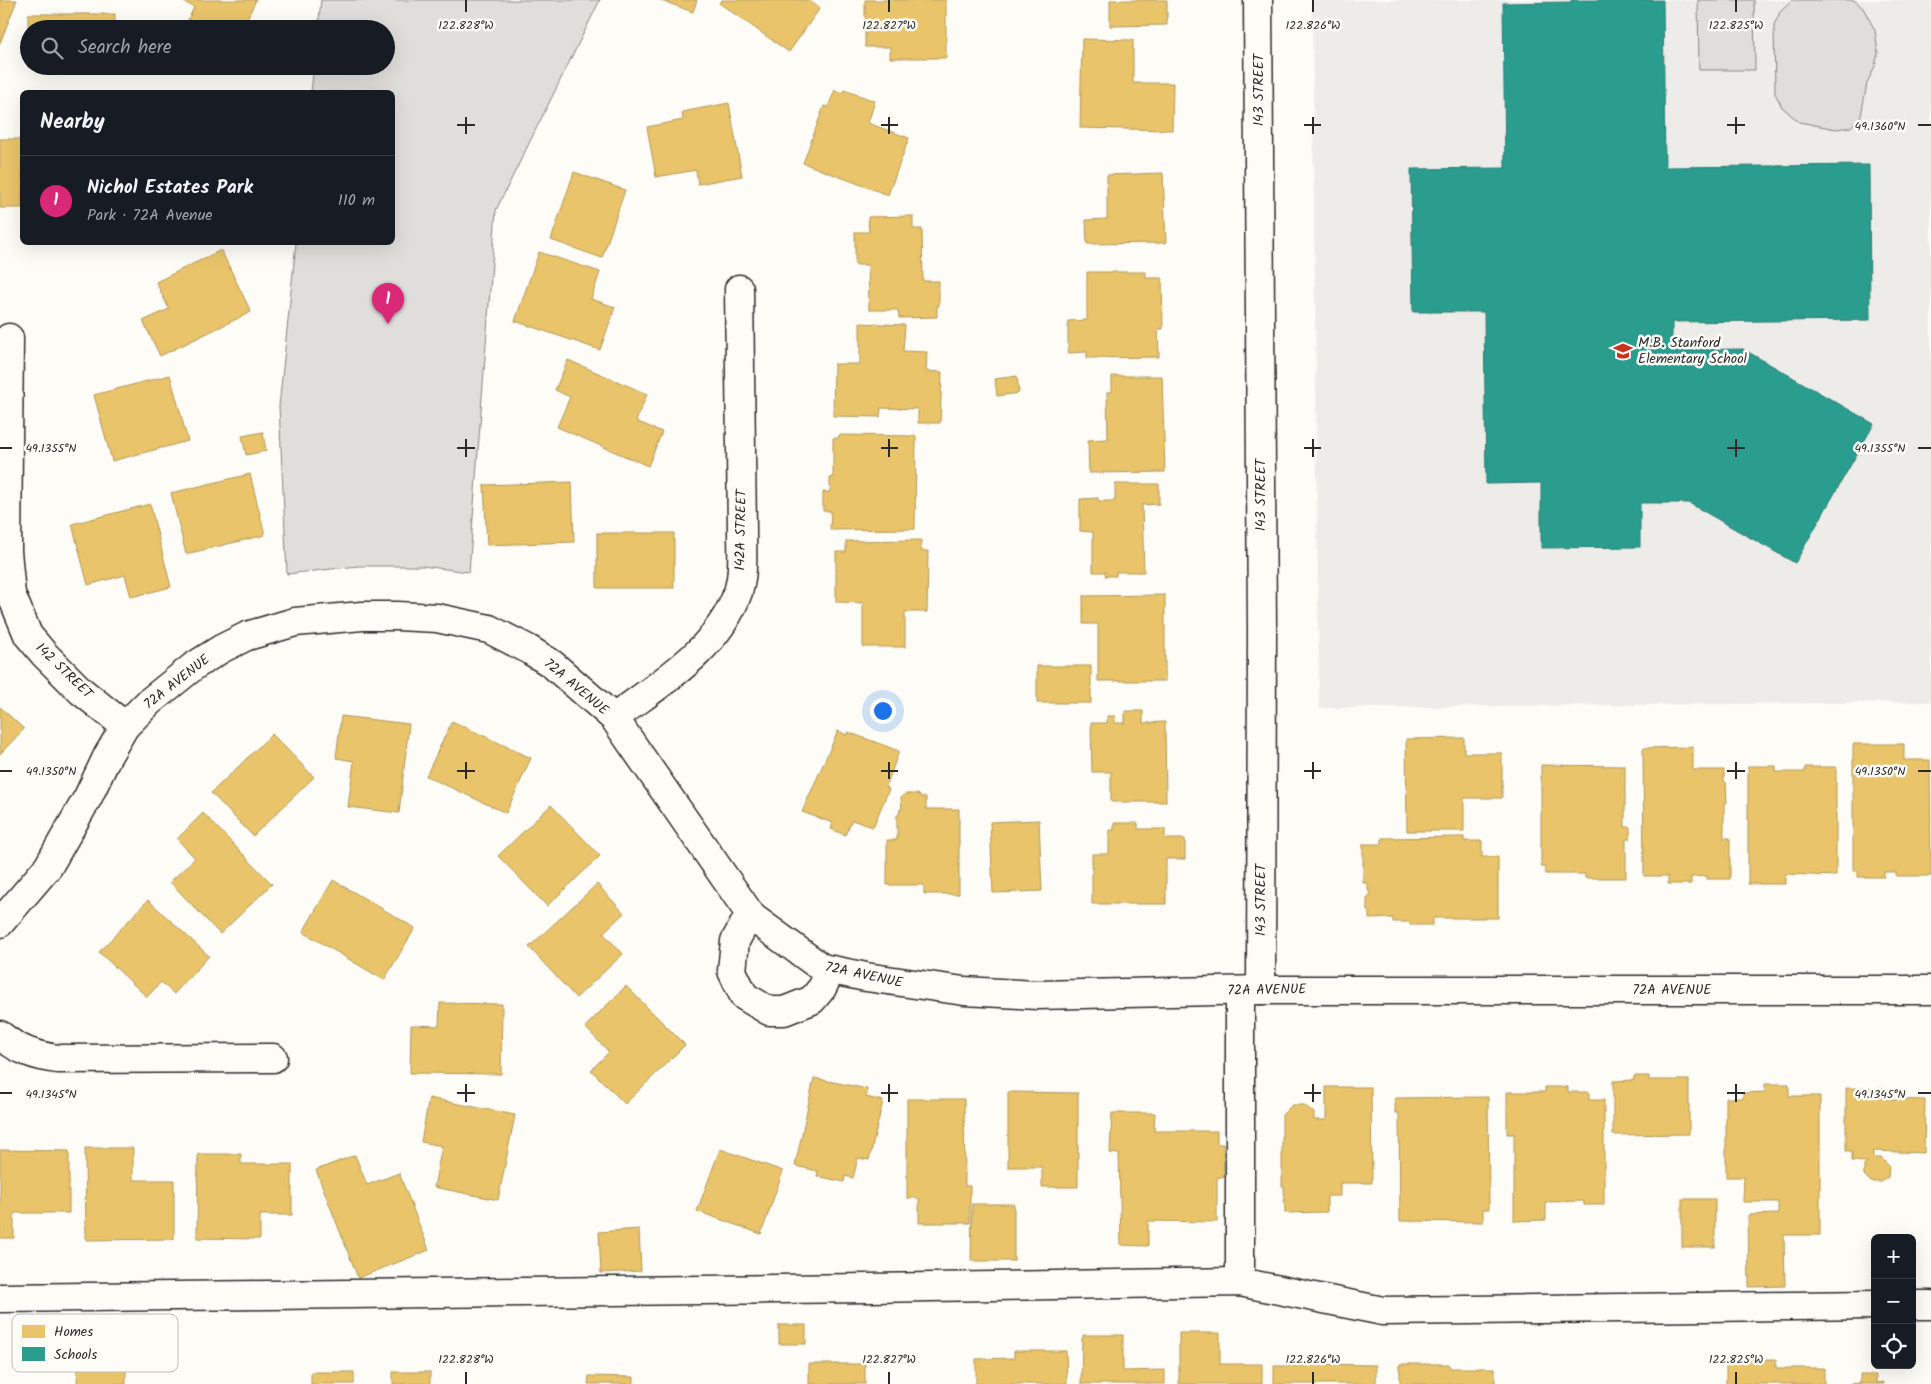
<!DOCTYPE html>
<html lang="en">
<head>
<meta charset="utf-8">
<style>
	:root { --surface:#171b24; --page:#242831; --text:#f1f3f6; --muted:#9ea1a6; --line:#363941; --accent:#db2777 }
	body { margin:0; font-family:Kalam,sans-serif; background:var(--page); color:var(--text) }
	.controls { position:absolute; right:15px; bottom:15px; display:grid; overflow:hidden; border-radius:8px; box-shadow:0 5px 20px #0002 }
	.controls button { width:45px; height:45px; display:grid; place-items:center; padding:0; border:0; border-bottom:1px solid var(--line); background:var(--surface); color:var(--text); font:25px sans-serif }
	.you { position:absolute; left:882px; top:710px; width:18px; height:18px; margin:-12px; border:4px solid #fff; border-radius:50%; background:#1a73e8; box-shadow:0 0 0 8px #1a73e833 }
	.badge { display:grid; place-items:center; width:32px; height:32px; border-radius:50%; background:var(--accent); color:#fff; font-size:16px; font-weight:700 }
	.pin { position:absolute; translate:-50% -41px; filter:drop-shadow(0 1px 2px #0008) }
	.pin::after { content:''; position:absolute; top:26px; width:18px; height:15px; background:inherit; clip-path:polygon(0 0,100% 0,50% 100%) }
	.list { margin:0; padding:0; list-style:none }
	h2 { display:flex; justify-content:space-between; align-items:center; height:65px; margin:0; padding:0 20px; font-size:21px }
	h2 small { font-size:16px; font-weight:400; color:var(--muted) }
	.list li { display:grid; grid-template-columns:32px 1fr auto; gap:15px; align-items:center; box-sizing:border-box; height:90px; padding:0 20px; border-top:1px solid var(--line) }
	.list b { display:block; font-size:19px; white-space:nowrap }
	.list p { margin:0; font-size:16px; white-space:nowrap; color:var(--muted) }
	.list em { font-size:16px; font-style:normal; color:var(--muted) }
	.icon { flex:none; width:28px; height:28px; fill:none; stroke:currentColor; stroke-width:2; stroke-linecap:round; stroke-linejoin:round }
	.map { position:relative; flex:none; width:1931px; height:1384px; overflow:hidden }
	.search { position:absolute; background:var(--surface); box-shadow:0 5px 20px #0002; left:20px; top:20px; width:375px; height:55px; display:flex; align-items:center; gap:12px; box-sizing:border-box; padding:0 18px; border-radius:28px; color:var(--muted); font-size:19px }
	.panel { position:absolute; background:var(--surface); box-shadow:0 5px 20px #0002; left:20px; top:90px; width:375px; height:155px; border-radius:8px }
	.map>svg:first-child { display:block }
	.built { fill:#edece8 }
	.green { fill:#dfdeda; stroke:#858482 }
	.homes { fill:#e9c46a; stroke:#b09657 }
	.schools { fill:#2a9d8f; stroke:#2a7b71 }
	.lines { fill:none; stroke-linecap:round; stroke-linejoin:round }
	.minor-casing { stroke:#2b2b2b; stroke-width:31 }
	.minor { stroke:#fdfcf7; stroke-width:28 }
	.ticks { fill:none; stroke:#2b2b2b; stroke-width:2 }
	.labels { text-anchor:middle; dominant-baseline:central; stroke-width:5; stroke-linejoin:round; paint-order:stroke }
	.street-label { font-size:14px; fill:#2b2b2b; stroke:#fdfcf7 }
	.poi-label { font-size:14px; fill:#2b2b2b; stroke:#fdfcf7; text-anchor:start }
	.key { fill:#fdfcf7; stroke:#bebdba; stroke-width:1 }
	.key-label { font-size:14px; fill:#2b2b2b }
	.ticks-label { font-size:12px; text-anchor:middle; fill:#2b2b2b; stroke:#fdfcf7; stroke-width:5; stroke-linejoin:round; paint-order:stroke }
</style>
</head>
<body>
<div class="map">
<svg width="1931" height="1384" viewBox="0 0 1931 1384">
	<rect width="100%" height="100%" fill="#fdfcf7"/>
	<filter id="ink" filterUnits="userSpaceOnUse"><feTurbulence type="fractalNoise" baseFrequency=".02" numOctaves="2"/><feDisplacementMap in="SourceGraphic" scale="10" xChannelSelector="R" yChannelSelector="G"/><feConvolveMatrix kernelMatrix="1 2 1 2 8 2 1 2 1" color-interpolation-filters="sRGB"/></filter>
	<g filter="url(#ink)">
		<!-- built -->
		<path class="built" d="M 1312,0 L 1931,0 L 1931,702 L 1319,708 Z"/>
		<!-- green -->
		<g class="green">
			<path d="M 321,0 L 600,0 L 496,210 L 469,572 L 422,566 L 358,566 L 287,574 L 279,406 L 296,243 L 392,242 L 392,92 L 311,92 L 314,66 L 386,66 L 386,29 L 318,29 Z"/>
			<path d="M 1698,0 L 1754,0 L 1755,70 L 1699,70 Z"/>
			<path d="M 1793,0 L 1854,0 L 1863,8 L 1875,30 L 1878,53 L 1875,66 L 1867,83 L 1861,116 L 1851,127 L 1836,129 L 1799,122 L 1782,107 L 1775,93 L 1774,25 L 1780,12 Z"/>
		</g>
		<!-- homes -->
		<g class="homes">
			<path d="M 0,0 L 17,0 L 0,43 Z"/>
			<path d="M 180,0 L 256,0 L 242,29 L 184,29 L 194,7 Z"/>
			<path d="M 660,0 L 697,0 L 693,12 Z"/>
			<path d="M 722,0 L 808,0 L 820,8 L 789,52 L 719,3 Z"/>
			<path d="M 865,0 L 946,0 L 946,58 L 890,58 L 890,47 L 865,47 Z"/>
			<path d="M 1110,0 L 1167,0 L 1167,25 L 1110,26 Z"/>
			<path d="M 28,14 L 115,14 L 115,29 L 29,29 L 29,66 L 115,67 L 28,67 Z"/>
			<path d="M 1082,39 L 1133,40 L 1133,83 L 1173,83 L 1172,130 L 1080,128 Z"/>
			<path d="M 835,90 L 842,93 L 844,90 L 875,101 L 868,123 L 909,138 L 888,195 L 803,163 L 824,106 L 828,107 Z"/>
			<path d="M 729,103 L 742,176 L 698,184 L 696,170 L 656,177 L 647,127 L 683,120 L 682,112 Z"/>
			<rect x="0" y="139" width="22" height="69"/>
			<path d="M 574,172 L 625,190 L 602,258 L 551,240 Z"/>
			<path d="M 1163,173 L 1166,243 L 1087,244 L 1086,220 L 1107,219 L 1107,175 Z"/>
			<path d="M 913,216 L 913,229 L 922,229 L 923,281 L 939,281 L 939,306 L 937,306 L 937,317 L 899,318 L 898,310 L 869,310 L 868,265 L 855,265 L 855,232 L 869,232 L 868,217 Z"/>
			<path d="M 221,250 L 251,312 L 160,356 L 143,321 L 169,309 L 156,282 Z"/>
			<path d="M 539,252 L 600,272 L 591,299 L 615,307 L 600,350 L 515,321 Z"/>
			<path d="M 1087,272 L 1146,272 L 1146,278 L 1162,278 L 1163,329 L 1158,329 L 1159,357 L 1087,358 L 1087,352 L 1068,353 L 1068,321 L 1087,320 Z"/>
			<path d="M 860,323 L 905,325 L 903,351 L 927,352 L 926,371 L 942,372 L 940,423 L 918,423 L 918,409 L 881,408 L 880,417 L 833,416 L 834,364 L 860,364 Z"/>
			<path d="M 568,360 L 647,394 L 636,421 L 662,432 L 648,466 L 557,427 L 570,397 L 555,390 Z"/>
			<path d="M 170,375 L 188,441 L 112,461 L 94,395 Z"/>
			<path d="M 1017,376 L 1019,393 L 997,396 L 995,379 Z"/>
			<path d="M 1112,376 L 1162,376 L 1165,472 L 1089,473 L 1088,440 L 1108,439 L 1107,392 L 1112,392 Z"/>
			<path d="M 263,432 L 266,451 L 246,455 L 242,436 Z"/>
			<path d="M 839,435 L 916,436 L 915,529 L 830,530 L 831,511 L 823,511 L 823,492 L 830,492 L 830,478 L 833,478 L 833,438 L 839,438 Z"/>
			<path d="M 250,474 L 265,535 L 186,554 L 171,493 Z"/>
			<path d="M 572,482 L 574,542 L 487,545 L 484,485 Z"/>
			<path d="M 1115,484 L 1159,484 L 1159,504 L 1142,505 L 1144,572 L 1116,572 L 1116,576 L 1105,576 L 1106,572 L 1093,572 L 1093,532 L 1080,531 L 1080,499 L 1098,498 L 1098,501 L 1115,501 Z"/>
			<path d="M 150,504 L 171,587 L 131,597 L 125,575 L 88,585 L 72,524 Z"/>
			<rect x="597" y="533" width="77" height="55"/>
			<path d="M 921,540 L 921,551 L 928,551 L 927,612 L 905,612 L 905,647 L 863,647 L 863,603 L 836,602 L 836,552 L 846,552 L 846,541 Z"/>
			<path d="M 1165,595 L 1165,681 L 1098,681 L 1098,624 L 1083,624 L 1083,596 Z"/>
			<rect x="1037" y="666" width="54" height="37"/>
			<path d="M 0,707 L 24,729 L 0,754 Z"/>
			<path d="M 1125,711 L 1143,711 L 1143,723 L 1165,722 L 1166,802 L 1111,802 L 1111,772 L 1092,772 L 1091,723 L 1107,723 L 1107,716 L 1115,716 L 1115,723 L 1125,723 Z"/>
			<path d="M 341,716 L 409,724 L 399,813 L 348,807 L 354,761 L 336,758 Z"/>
			<path d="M 452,721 L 531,758 L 506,813 L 426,776 Z"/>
			<path d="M 838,731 L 847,735 L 848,732 L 899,751 L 886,787 L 889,789 L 873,827 L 852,820 L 845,835 L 831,829 L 833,823 L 802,812 Z"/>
			<path d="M 272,734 L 314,777 L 253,836 L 211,793 Z"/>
			<path d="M 1464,738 L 1464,753 L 1502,753 L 1502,798 L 1464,798 L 1464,831 L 1407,831 L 1406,739 Z"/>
			<path d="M 1853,744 L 1904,744 L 1904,760 L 1930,760 L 1931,876 L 1896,876 L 1896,872 L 1884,872 L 1884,877 L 1858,877 L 1858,871 L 1853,871 Z"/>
			<path d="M 1693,747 L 1693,770 L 1724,770 L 1724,782 L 1726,782 L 1727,803 L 1724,803 L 1724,838 L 1730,838 L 1730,879 L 1707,879 L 1707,876 L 1691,877 L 1691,884 L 1668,884 L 1668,876 L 1644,876 L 1643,748 Z"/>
			<path d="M 1541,765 L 1625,766 L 1625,827 L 1630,827 L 1630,839 L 1626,839 L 1626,878 L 1585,878 L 1585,874 L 1545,874 L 1545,867 L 1541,867 Z"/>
			<path d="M 1748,766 L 1776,766 L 1776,772 L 1805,772 L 1805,767 L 1836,767 L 1836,876 L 1785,874 L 1785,884 L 1748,884 Z"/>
			<path d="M 905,794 L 918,794 L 921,797 L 926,797 L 926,809 L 959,809 L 959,894 L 924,894 L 924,885 L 887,885 L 887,840 L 897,840 L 897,815 L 899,815 L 900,809 L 902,809 L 901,797 Z"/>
			<path d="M 551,805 L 600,856 L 547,906 L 498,856 Z"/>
			<path d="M 203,813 L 272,884 L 220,934 L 170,882 L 195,858 L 177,839 Z"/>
			<path d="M 1039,820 L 1042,891 L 993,893 L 990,822 Z"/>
			<path d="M 1114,823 L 1138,823 L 1138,829 L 1165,829 L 1165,839 L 1185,839 L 1185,859 L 1166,859 L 1166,904 L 1092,904 L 1092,854 L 1109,854 L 1109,830 L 1114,830 Z"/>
			<path d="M 1464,837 L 1464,841 L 1482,841 L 1482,857 L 1498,857 L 1498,918 L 1433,918 L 1433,925 L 1410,925 L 1410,922 L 1393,922 L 1393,918 L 1369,919 L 1369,910 L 1367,910 L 1367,897 L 1370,897 L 1370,891 L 1368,891 L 1368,883 L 1363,883 L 1363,844 L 1382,844 L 1382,838 Z"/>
			<path d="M 333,880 L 415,928 L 384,980 L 303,932 Z"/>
			<path d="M 597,884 L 624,913 L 603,933 L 623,954 L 576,998 L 529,947 Z"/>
			<path d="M 148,900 L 209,956 L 174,994 L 161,982 L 147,997 L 99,952 Z"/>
			<path d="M 626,986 L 685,1045 L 625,1104 L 591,1070 L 609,1052 L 585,1027 Z"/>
			<path d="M 440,1003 L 502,1004 L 501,1074 L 410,1073 L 411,1025 L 439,1026 Z"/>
			<path d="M 1634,1076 L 1649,1076 L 1649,1080 L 1689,1080 L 1689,1134 L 1613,1135 L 1613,1081 L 1634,1080 Z"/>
			<path d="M 814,1078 L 867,1089 L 866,1097 L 883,1101 L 869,1160 L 858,1158 L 853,1178 L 845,1176 L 844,1182 L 817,1176 L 818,1171 L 795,1166 Z"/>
			<path d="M 1765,1084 L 1789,1084 L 1789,1096 L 1820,1096 L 1820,1235 L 1784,1235 L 1785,1286 L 1749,1287 L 1748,1215 L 1778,1214 L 1778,1202 L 1743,1202 L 1744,1177 L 1726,1177 L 1726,1098 L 1743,1098 L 1743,1093 L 1765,1092 Z"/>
			<path d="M 1326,1087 L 1371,1087 L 1372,1183 L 1340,1183 L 1340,1196 L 1327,1196 L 1327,1212 L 1285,1213 L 1284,1186 L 1282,1186 L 1282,1115 L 1292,1105 L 1304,1105 L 1314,1113 L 1314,1120 L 1326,1120 Z"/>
			<path d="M 1545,1087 L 1568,1087 L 1568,1092 L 1589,1092 L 1589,1100 L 1604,1100 L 1604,1205 L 1584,1205 L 1584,1201 L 1546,1202 L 1546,1220 L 1514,1221 L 1514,1134 L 1507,1134 L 1507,1092 L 1545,1092 Z"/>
			<path d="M 1846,1088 L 1886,1089 L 1886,1099 L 1925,1100 L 1924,1153 L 1873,1151 L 1873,1158 L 1881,1158 L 1889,1166 L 1888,1177 L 1881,1182 L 1871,1182 L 1864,1175 L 1864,1165 L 1867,1162 L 1852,1161 L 1852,1151 L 1846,1151 Z"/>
			<path d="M 1008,1092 L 1078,1093 L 1078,1187 L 1042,1187 L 1042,1167 L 1008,1167 Z"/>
			<path d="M 1488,1097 L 1489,1209 L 1483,1209 L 1483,1222 L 1400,1221 L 1399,1113 L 1395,1113 L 1395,1098 Z"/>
			<path d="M 429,1098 L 515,1115 L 498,1200 L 434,1187 L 442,1146 L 421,1142 Z"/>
			<path d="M 907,1099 L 964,1099 L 965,1186 L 970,1186 L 970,1223 L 919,1223 L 919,1198 L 907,1198 Z"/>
			<path d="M 1112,1113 L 1155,1113 L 1154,1131 L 1217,1131 L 1217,1144 L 1223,1144 L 1224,1176 L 1217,1178 L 1217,1222 L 1148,1221 L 1148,1246 L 1121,1245 L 1119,1154 L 1110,1153 Z"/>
			<path d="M 85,1148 L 133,1148 L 133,1180 L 174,1180 L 174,1239 L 86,1240 Z"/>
			<path d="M 720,1149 L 783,1171 L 761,1234 L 697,1211 Z"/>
			<path d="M 0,1150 L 69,1151 L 69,1213 L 14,1213 L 14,1238 L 0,1238 Z"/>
			<path d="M 198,1154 L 241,1154 L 241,1164 L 292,1164 L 292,1215 L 260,1215 L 260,1239 L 197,1238 Z"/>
			<path d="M 355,1155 L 367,1185 L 399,1173 L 429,1250 L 358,1278 L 316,1170 Z"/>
			<rect x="1682" y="1199" width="33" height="48"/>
			<path d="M 972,1204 L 1014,1204 L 1014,1261 L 971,1261 Z"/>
			<path d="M 639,1229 L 641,1271 L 601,1273 L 599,1232 Z"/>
			<rect x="779" y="1325" width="27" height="19"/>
			<path d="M 1179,1333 L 1220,1333 L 1220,1364 L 1262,1364 L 1262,1384 L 1179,1384 Z"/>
			<path d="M 1083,1335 L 1123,1335 L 1123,1371 L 1165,1370 L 1165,1384 L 1081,1384 L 1082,1338 L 1083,1338 Z"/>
			<path d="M 1014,1351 L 1066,1351 L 1067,1384 L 976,1384 L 976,1359 L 1014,1358 Z"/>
			<path d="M 1776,1359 L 1776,1368 L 1824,1368 L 1824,1384 L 1726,1384 L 1726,1360 Z"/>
			<path d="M 78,1362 L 126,1362 L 126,1384 L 77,1384 Z"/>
			<rect x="809" y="1364" width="56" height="20"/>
			<path d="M 1304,1364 L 1376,1365 L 1376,1384 L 1274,1384 L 1274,1366 L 1304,1366 Z"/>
			<path d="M 1400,1364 L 1449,1364 L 1450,1368 L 1495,1368 L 1495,1384 L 1400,1384 Z"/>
			<rect x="311" y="1372" width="43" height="12"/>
			<rect x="393" y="1372" width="37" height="12"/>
			<path d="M 1860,1375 L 1876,1375 L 1876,1383 L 1883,1382 L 1883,1384 L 1850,1384 L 1860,1383 Z"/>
			<path d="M 589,1376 L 634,1377 L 634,1384 L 588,1384 Z"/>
		</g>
		<!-- schools -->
		<path class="schools" d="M 1571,0 L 1663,0 L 1665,167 L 1869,165 L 1870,320 L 1672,322 L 1672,350 L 1743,349 L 1874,424 L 1795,563 L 1689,503 L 1640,503 L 1640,547 L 1541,548 L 1541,483 L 1486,484 L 1484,312 L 1413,312 L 1411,169 L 1505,168 L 1503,3 L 1571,2 Z"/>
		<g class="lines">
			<!-- minor casing -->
			<g class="minor-casing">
				<g id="minor">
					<path d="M 1258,0 L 1262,631 L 1261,990"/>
					<path d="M 9,338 L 7,551 L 11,594 L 28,635 L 44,654 L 81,691 L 125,726"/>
					<path d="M 614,718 C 660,683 718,650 738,592 C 744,573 742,551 742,531 L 739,289"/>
					<path d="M 750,914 L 735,941 L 732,971 L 744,996 L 769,1011 L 784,1011 L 812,1000 L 822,988 L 831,970"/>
					<path d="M 0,923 L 48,867 L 88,797 L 108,755 L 125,726 L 149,702 L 194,666 L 221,649 L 247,636 L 295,622 L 362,616 L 397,616 L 437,618 L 489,629 L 528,649 L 552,664 L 614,718 L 752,917 L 822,968 L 866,977 L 964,991 L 1037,995 L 1261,990 L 1931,990"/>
					<path d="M 1240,991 L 1240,1282"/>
					<path d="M 0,1035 C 18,1050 35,1056 58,1059 L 273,1058"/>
					<path d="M 0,1298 L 869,1288 L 1240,1282 L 1383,1311 L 1875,1305"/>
					<path d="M 1912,1305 L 1931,1305"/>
				</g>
			</g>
			<!-- minor -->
			<use href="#minor" class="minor"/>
		</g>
	</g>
	<!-- ticks -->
	<path class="ticks" d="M 466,0 L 466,12M 889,0 L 889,12M 1313,0 L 1313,12M 1736,0 L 1736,12M 466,117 L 466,134M 889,117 L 889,134M 1313,117 L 1313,134M 1736,117 L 1736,134M 457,125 L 475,125M 881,125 L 898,125M 1304,125 L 1321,125M 1727,125 L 1745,125M 1918,125 L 1931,125M 466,439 L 466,457M 889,439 L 889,457M 1313,439 L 1313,457M 1736,439 L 1736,457M 0,448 L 12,448M 457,448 L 475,448M 881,448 L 898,448M 1304,448 L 1321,448M 1727,448 L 1745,448M 1918,448 L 1931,448M 466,762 L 466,779M 889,762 L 889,779M 1313,762 L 1313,779M 1736,762 L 1736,779M 0,771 L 12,771M 457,771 L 475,771M 881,771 L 898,771M 1304,771 L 1321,771M 1727,771 L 1745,771M 1918,771 L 1931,771M 466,1084 L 466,1102M 889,1084 L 889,1102M 1313,1084 L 1313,1102M 1736,1084 L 1736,1102M 0,1093 L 12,1093M 457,1093 L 475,1093M 881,1093 L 898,1093M 1304,1093 L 1321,1093M 1727,1093 L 1745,1093M 1918,1093 L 1931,1093M 466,1372 L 466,1384M 889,1372 L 889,1384M 1313,1372 L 1313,1384M 1736,1372 L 1736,1384"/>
	<!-- icons -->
	<defs>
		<g id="school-bare" transform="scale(1.5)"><path d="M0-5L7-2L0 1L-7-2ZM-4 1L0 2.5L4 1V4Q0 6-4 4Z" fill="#c8321e" stroke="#fdfcf7" stroke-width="2.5" paint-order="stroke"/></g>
	</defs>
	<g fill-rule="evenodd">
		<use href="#school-bare" x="1623" y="351"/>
	</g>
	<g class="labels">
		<!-- street labels -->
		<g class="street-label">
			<text transform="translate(1259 90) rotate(-90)">143 STREET</text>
			<text transform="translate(1261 495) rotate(-90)">143 STREET</text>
			<text transform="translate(741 530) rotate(-89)">142A STREET</text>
			<text transform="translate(64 671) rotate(44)">142 STREET</text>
			<text transform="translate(177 682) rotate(-38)">72A AVENUE</text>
			<text transform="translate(576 687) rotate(40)">72A AVENUE</text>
			<text transform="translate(1261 900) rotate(-90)">143 STREET</text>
			<text transform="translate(864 975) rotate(12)">72A AVENUE</text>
			<text transform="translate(1267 990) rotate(-1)">72A AVENUE</text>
			<text x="1672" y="990">72A AVENUE</text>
		</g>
		<!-- poi labels -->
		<g class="poi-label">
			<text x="1638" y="343">M.B. Stanford<tspan x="1638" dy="16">Elementary School</tspan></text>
		</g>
	</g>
	<!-- legend -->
	<rect x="12" y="1314" width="166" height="58" rx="8" class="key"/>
	<rect x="22" y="1325" width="23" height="13" fill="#e9c46a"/>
	<rect x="22" y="1347" width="23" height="14" fill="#2a9d8f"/>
	<g class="key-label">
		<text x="54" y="1336">Homes</text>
		<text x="54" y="1359">Schools</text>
	</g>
	<g class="ticks-label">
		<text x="466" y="29">122.828°W</text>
		<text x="889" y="29">122.827°W</text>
		<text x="1313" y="29">122.826°W</text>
		<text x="1736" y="29">122.825°W</text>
		<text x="1880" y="130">49.1360°N</text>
		<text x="51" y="452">49.1355°N</text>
		<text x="1880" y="452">49.1355°N</text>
		<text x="51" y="775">49.1350°N</text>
		<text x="1880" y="775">49.1350°N</text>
		<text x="51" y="1098">49.1345°N</text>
		<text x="1880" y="1098">49.1345°N</text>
		<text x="466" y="1363">122.828°W</text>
		<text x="889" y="1363">122.827°W</text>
		<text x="1313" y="1363">122.826°W</text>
		<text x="1736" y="1363">122.825°W</text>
	</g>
</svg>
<div class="controls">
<button>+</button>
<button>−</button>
<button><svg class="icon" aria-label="locate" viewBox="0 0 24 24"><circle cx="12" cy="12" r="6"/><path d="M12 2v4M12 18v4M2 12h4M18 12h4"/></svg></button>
</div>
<div class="you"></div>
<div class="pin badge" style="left:388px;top:324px">1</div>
<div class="search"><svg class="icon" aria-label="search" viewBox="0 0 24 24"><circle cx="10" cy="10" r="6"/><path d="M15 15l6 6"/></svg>Search here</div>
<section class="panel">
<h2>Nearby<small></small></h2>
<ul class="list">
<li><span class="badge">1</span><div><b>Nichol Estates Park</b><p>Park · 72A Avenue</p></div><em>110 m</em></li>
</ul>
</section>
</div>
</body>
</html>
